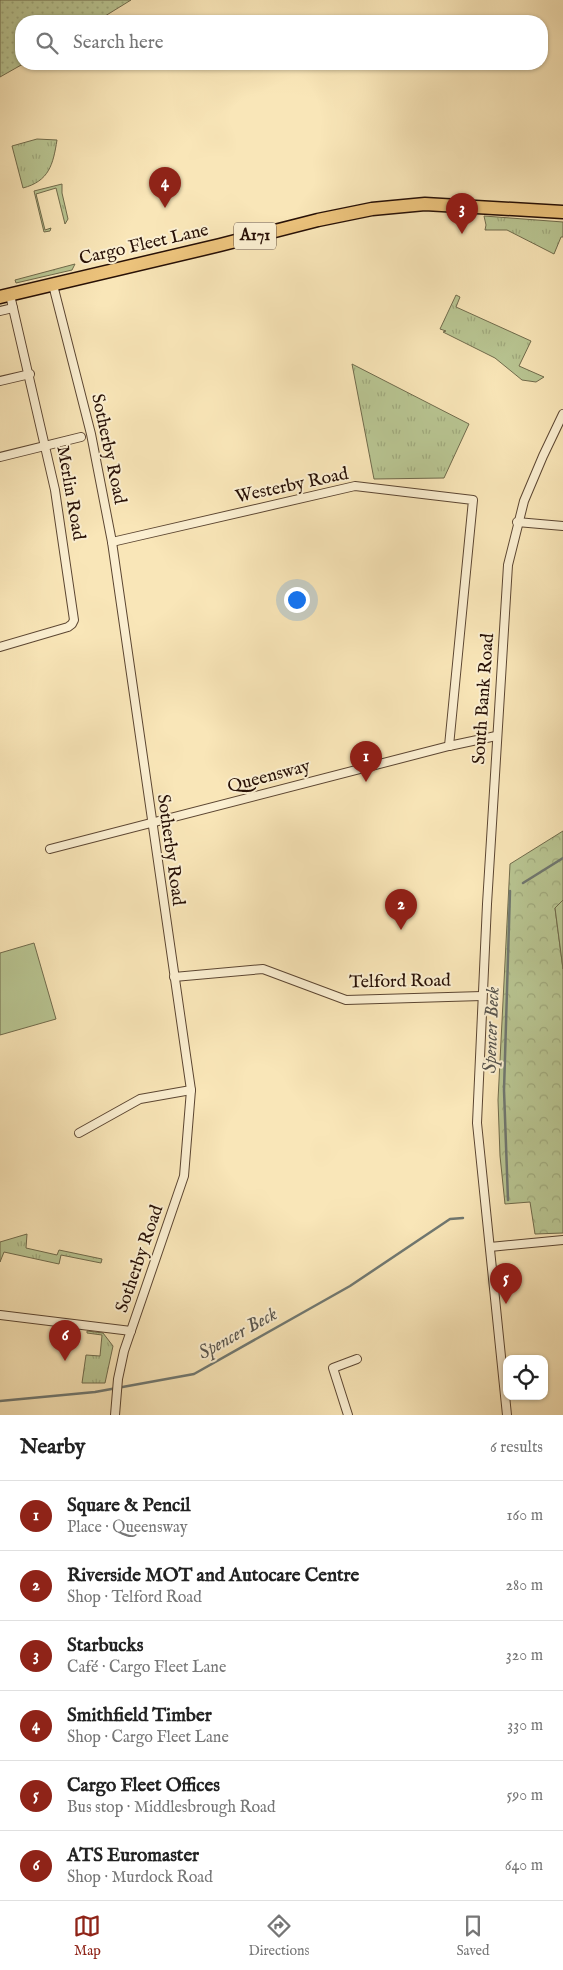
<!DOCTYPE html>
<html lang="en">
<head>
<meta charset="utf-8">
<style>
	:root { --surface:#fff; --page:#f6f6f6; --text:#222; --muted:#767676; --line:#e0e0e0; --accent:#8f2418 }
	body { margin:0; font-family:"IM FELL English",serif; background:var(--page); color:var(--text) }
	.controls { position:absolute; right:15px; bottom:15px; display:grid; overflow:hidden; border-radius:10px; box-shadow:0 1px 4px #0004 }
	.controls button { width:45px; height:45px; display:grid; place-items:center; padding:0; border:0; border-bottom:1px solid var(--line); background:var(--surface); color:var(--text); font:25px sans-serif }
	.you { position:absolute; left:296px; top:599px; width:18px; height:18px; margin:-12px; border:4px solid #fff; border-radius:50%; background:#1a73e8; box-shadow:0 0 0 8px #1a73e833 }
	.badge { display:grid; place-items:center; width:32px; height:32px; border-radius:50%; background:var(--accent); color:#fff; font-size:16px; font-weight:700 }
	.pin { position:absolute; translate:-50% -41px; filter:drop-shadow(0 1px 2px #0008) }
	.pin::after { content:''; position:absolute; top:26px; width:18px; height:15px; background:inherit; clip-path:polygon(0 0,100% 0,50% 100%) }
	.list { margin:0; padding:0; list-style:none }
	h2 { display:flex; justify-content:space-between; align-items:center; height:65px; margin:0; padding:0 20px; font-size:21px }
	h2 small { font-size:16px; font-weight:400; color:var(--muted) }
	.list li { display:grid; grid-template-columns:32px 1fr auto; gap:15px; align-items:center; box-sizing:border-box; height:70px; padding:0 20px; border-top:1px solid var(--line) }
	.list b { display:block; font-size:19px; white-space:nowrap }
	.list p { margin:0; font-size:16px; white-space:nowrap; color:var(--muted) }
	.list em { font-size:16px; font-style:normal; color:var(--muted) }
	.icon { flex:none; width:28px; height:28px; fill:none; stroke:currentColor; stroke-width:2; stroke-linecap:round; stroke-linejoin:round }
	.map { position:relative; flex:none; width:563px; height:1415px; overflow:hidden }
	.search { position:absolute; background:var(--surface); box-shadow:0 1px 4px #0004; left:15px; right:15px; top:15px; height:55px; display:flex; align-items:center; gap:12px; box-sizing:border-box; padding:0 18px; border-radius:20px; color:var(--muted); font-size:19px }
	.sheet { height:485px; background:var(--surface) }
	nav { display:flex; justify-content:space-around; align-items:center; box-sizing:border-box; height:70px; border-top:1px solid var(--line); background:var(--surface); font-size:14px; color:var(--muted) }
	nav a { display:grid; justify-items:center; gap:2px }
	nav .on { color:var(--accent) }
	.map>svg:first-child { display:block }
	.grass { fill:url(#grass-tufts); stroke:#706b4c }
	.forest { fill:url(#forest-crowns); stroke:#706b4c }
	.park { fill:url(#park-dots); stroke:#706b4c }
	.garden { fill:#b9c693; stroke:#706b4c }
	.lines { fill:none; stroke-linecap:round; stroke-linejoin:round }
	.stream { stroke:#707871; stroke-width:2.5 }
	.street-casing { stroke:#5c4632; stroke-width:10 }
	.primary-casing { stroke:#271006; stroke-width:15 }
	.street { stroke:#fbefd1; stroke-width:8 }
	.primary { stroke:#ecc37c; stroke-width:12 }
	.labels { text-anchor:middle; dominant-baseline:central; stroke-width:4; stroke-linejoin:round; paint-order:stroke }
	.shield { fill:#fbefd1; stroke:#675343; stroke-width:1 }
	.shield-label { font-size:16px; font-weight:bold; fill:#271006 }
	.street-label { font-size:18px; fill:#271006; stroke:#fbefd1 }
	.water-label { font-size:19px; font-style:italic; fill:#58554e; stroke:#fbefd1 }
</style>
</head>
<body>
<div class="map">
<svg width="563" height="1415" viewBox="0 0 563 1415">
	<defs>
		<pattern id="grass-tufts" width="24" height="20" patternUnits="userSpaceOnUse" patternTransform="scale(1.25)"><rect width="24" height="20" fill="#b9c693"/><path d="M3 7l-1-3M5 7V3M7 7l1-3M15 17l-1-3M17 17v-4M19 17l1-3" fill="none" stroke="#9fa97d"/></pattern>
		<pattern id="forest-crowns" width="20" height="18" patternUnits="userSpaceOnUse" patternTransform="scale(1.25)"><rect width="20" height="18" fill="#b9c693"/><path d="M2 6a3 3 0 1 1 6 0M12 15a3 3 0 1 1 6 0" fill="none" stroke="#9fa97d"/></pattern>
		<pattern id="park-dots" width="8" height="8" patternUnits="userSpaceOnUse" patternTransform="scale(1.25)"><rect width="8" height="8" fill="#b9c693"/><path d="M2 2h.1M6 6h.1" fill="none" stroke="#9fa97d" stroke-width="1.8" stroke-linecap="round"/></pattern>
	</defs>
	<rect width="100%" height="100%" fill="#f9e6b8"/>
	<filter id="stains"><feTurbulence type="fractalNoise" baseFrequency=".004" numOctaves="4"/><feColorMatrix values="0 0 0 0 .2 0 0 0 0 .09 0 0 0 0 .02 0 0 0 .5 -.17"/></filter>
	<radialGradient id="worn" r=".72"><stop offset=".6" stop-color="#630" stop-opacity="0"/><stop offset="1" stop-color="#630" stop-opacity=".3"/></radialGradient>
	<!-- grass -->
	<g class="grass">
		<path d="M 37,139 L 57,140 C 53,165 49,181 23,188 L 12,146 Z"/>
		<path d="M 62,184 L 62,193 L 68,219 L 65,224 L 56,188 L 36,194 L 45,230 L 51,228 L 50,231 L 44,232 L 34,191 Z"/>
		<path d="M 484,216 L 563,222 L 563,237 L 561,237 L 554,254 L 507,230 L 485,230 L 486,225 Z"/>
		<path d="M 75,264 L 72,270 L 16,283 L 15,280 Z"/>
		<path d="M 456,295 L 460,297 L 456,307 L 531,341 L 519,366 L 544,377 L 536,382 L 522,380 L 495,358 L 443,332 L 446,331 L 440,329 Z"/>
		<path d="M 352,364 L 469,424 L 444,478 L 374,479 Z"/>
		<path d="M 27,1234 L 26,1248 L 57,1255 L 59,1250 L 102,1259 L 101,1263 L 61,1255 L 59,1264 L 4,1252 L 0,1262 L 0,1242 Z"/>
		<path d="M 87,1331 L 103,1333 L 113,1346 L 105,1383 L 82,1383 L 86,1355 L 100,1356 L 102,1335 L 87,1333 Z"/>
	</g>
	<!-- forest -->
	<path class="forest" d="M 563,831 L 563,900 L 555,908 L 563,969 L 563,1233 L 535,1234 L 530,1202 L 505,1204 L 500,1156 L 498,1100 L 510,864 Z"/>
	<!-- park -->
	<path class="park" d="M 0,0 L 131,0 L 97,21 L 21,21 L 21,64 L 23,64 L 0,77 Z"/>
	<!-- garden -->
	<g class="garden">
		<path d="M 563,900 L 563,969 L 555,908 Z"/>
		<path d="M 34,943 L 56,1019 L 0,1035 L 0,953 Z"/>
	</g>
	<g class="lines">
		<!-- stream -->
		<g class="stream">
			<path d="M 523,883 L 563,858"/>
			<path d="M 508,1200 L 504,1090 L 510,891"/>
			<path d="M 0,1401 L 95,1392 L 194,1374 L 350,1286 L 450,1219 L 463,1218"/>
		</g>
		<!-- street casing -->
		<g class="street-casing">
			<g id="street">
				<path d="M 53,285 L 91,434 L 112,542 L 191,1090 L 184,1176 L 124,1351 L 118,1379 L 115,1415"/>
				<path d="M 0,311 L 13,308"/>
				<path d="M 0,381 L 30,374"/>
				<path d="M 0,457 L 81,437"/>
				<path d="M 517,522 L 563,526"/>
				<path d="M 112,542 L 355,486 L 473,500 L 449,746"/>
				<path d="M 0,647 L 68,627 L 72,624 L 74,620 L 55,490 L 10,295"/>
				<path d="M 50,849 L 449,746 L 496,736"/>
				<path d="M 174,977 L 263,969 L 346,1000 L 482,996"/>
				<path d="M 79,1133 L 140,1099 L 191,1090"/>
				<path d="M 490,1247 L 563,1240"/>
				<path d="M 0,1315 L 131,1331"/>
				<path d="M 348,1415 L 333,1368 L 357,1359"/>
				<path d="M 507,1415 L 477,1123 L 487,904 L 508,565 L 524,501 L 543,456 L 563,414"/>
			</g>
		</g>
		<!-- primary casing -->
		<g class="primary-casing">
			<path id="primary" d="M 0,297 L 220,245 L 318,220 L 372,209 L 425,204 L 563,212"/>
		</g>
		<!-- street -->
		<use href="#street" class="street"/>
		<!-- primary -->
		<use href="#primary" class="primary"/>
	</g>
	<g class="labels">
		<!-- shield labels -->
		<rect class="shield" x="234" y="222.5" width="42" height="27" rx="4"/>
		<g class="shield-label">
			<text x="255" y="236">A171</text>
		</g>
		<!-- street labels -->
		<g class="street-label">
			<text transform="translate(144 245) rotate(-13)">Cargo Fleet Lane</text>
			<text transform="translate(108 449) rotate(78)">Sotherby Road</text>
			<text transform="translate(292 486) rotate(-12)">Westerby Road</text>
			<text transform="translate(70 493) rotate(80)">Merlin Road</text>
			<text transform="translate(484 699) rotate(-86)">South Bank Road</text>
			<text transform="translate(269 777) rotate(-15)">Queensway</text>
			<text transform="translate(170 850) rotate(82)">Sotherby Road</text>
			<text transform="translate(400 982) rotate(-1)">Telford Road</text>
			<text transform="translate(140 1259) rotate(-71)">Sotherby Road</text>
		</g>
		<!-- water labels -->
		<g class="water-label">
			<text transform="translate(492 1030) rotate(-88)">Spencer Beck</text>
			<text transform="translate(238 1334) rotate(-29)">Spencer Beck</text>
		</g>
	</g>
	<rect width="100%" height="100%" filter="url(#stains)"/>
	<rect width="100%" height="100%" fill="url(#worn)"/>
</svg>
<div class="controls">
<button><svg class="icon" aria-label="locate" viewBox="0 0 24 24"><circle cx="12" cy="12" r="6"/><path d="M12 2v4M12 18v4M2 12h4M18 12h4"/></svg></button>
</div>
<div class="you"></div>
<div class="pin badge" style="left:366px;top:782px">1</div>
<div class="pin badge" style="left:401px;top:930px">2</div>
<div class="pin badge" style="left:462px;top:234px">3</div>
<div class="pin badge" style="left:165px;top:208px">4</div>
<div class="pin badge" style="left:506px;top:1304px">5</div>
<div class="pin badge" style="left:65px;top:1361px">6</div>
<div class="search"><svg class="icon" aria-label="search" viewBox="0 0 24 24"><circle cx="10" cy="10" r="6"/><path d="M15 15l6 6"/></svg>Search here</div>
</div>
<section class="sheet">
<h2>Nearby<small>6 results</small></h2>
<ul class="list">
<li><span class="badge">1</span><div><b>Square &amp; Pencil</b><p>Place · Queensway</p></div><em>160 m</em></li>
<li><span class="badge">2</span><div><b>Riverside MOT and Autocare Centre</b><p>Shop · Telford Road</p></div><em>280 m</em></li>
<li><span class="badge">3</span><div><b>Starbucks</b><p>Café · Cargo Fleet Lane</p></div><em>320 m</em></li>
<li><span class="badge">4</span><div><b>Smithfield Timber</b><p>Shop · Cargo Fleet Lane</p></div><em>330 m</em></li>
<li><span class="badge">5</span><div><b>Cargo Fleet Offices</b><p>Bus stop · Middlesbrough Road</p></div><em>590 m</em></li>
<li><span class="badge">6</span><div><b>ATS Euromaster</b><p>Shop · Murdock Road</p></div><em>640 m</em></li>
</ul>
</section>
<nav>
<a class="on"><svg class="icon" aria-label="map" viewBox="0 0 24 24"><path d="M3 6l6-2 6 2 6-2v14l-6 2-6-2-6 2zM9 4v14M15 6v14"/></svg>Map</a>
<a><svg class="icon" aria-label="directions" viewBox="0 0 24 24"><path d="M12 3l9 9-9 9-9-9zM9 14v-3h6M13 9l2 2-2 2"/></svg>Directions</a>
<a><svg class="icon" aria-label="saved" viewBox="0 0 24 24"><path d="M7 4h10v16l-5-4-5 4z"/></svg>Saved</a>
</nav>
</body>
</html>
